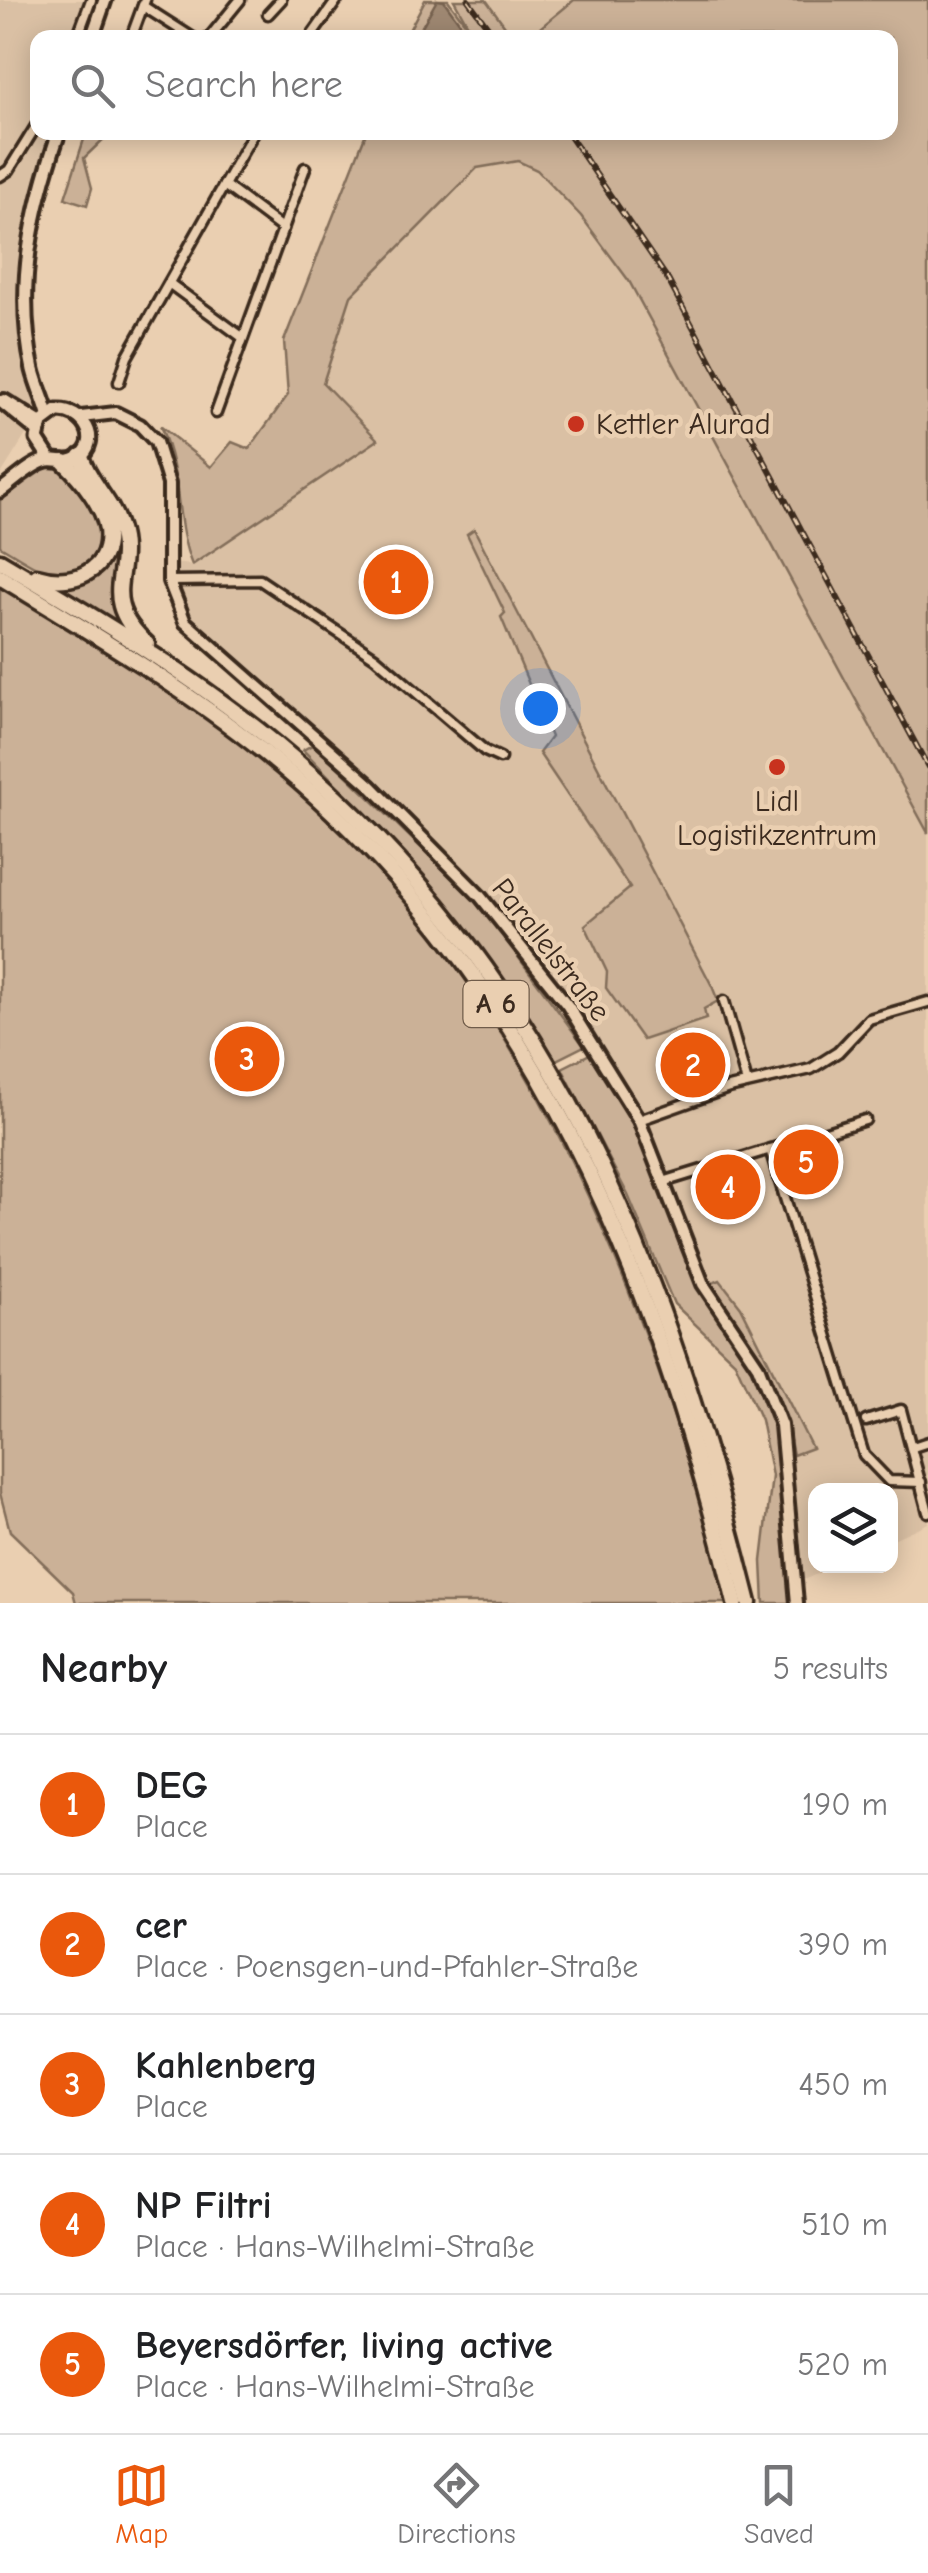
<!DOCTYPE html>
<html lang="en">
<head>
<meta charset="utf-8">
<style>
	:root { --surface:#fff; --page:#f2f2f2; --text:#202124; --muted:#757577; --line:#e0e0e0; --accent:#ea580c }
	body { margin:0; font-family:"Comic Neue",sans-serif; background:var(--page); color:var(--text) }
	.controls { position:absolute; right:30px; bottom:30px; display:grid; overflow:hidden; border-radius:20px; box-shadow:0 5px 25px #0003 }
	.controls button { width:90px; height:90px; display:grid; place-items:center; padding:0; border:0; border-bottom:2px solid var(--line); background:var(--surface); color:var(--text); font:50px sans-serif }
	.you { position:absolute; left:540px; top:708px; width:35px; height:35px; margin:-25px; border:8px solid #fff; border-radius:50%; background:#1a73e8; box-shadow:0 0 0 15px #1a73e833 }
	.badge { display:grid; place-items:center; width:65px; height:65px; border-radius:50%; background:var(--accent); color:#fff; font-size:32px; font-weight:700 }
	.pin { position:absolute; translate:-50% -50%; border:5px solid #fff; box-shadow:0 2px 10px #0006 }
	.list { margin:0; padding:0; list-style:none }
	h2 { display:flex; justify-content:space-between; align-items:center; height:130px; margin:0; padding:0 40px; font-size:42px }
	h2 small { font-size:32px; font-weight:400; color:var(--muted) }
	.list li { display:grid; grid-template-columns:65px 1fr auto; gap:30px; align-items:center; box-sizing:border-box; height:140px; padding:0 40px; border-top:2px solid var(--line) }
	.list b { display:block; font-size:38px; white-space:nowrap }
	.list p { margin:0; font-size:32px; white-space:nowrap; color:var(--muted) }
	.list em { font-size:32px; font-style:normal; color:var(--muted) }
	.icon { flex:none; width:55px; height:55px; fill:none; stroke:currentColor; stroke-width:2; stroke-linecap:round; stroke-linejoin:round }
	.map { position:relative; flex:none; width:928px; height:1603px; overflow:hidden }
	.search { position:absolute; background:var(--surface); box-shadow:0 5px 25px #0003; left:30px; right:30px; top:30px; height:110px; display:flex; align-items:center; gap:25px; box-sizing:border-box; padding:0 35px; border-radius:20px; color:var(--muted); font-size:38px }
	.sheet { height:830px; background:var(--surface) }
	nav { display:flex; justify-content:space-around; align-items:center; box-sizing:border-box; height:140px; border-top:2px solid var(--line); background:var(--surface); font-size:28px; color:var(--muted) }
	nav a { display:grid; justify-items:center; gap:5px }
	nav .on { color:var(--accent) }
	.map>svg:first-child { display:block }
	.built { fill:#dac0a4 }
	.green { fill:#cbb197; stroke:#836e5a; stroke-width:2.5 }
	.water { fill:#9f8872; stroke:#776250; stroke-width:2.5 }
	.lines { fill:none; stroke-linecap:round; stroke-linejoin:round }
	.minor-casing { stroke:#3b2a1e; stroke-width:15 }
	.tertiary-casing { stroke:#3b2a1e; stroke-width:18 }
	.secondary-casing { stroke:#3b2a1e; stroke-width:19 }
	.motorway-casing { stroke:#3b2a1e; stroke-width:21 }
	.minor { stroke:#eacfb1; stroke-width:8 }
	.tertiary { stroke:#eacfb1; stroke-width:10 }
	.secondary { stroke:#eacfb1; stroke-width:11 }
	.motorway { stroke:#eacfb1; stroke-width:14 }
	.rail-casing { stroke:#3b2a1e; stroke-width:6 }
	.rail { stroke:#eacfb1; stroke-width:2.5; stroke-dasharray:8; stroke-linecap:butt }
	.poi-dot { fill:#c8321e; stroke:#eacfb1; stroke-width:4 }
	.labels { text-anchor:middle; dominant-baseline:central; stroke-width:9; stroke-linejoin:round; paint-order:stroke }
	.shield { fill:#eacfb1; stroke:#705c4a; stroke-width:2.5 }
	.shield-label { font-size:28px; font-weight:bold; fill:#3b2a1e }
	.poi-label { font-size:30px; fill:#3b2a1e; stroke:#eacfb1; text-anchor:start }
	.street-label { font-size:30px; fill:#3b2a1e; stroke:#eacfb1 }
</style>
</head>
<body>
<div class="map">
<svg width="928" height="1603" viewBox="0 0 928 1603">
	<rect width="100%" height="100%" fill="#eacfb1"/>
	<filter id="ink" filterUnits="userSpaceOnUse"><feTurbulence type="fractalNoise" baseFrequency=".01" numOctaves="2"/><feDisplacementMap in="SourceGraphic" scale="20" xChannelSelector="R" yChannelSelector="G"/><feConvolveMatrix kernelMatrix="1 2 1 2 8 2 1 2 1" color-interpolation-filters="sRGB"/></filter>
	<g filter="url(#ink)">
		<!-- built -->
		<g class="built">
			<path d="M 0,0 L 98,0 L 86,37 L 38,38 L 38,132 L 56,133 L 27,225 L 20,318 L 40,412 L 0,476 Z"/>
			<path d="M 486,0 L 574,0 L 529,38 L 513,37 Z"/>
			<path d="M 503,161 L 518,161 L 537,170 L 581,216 L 629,281 L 928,833 L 928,1523 L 891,1540 L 890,1490 L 816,1490 L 816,1566 L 835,1566 L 801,1581 L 792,1456 L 812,1448 L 742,1308 L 720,1280 L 710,1284 L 664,1170 L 571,1008 L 490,900 L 252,685 L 185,633 L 165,595 L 161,562 L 192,565 L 378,440 L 323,383 L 351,296 L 477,168 Z"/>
		</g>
		<!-- green -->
		<g class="green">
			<path d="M 425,0 L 448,0 L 472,32 L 454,0 L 486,0 L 513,37 L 405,38 Z"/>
			<path d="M 574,0 L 928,0 L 928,833 L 629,281 L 581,216 L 537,170 L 518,161 L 477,168 L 351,296 L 323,383 L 378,440 L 192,565 C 174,521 183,475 160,426 L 211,467 L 232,442 L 249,449 L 288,395 L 284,341 L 366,133 L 890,132 L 890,38 L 529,37 Z"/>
			<path d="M 86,133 L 110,133 L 84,158 L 92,188 L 87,205 L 65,198 Z"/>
			<path d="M 51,464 L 74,476 L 101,522 L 97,559 C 55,587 39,568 0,546 L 0,500 Z"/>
			<path d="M 474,529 L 712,986 L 718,1001 L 704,1009 L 706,1019 L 643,1040 L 606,988 L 607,972 L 585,925 L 630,888 L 539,753 L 551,737 L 501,617 L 505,613 L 467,534 Z"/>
			<path d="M 117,532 L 126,627 L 124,631 L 57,588 L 78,584 Z"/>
			<path d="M 0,586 C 107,644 215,714 305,796 C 538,1006 650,1309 729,1603 L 76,1603 L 73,1592 L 10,1531 L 0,1493 Z"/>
			<path d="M 314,744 L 479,904 L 584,1046 L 556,1060 C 483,940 402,850 303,750 Z"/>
			<path d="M 590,1054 L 632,1123 L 703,1294 L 755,1371 L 772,1412 L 782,1467 L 791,1603 L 764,1603 L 762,1561 L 772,1476 L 761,1420 L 735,1362 L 674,1304 L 628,1195 L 562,1068 Z"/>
			<path d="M 720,1280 L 741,1307 L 812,1448 L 793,1455 C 778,1376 757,1348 710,1284 Z"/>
		</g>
		<!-- water -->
		<path class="water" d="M 437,0 L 444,1 L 470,37 L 416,37 Z"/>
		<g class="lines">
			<!-- minor casing -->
			<g class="minor-casing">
				<g id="minor">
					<path d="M 143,6 L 193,38"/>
					<path d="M 268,14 L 281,0"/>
					<path d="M 77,38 L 91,0"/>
					<path d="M 131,38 L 145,0"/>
					<path d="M 209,38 L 240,0"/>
					<path d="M 310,38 L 337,0"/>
					<path d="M 0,176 L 9,170 L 38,123"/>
					<path d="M 224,185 L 283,229"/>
					<path d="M 170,284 L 242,337"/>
					<path d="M 119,382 L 127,357 L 254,132"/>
					<path d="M 216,413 L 305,168"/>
					<path d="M 169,581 L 260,580 L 375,657 L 485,751 L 500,758"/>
					<path d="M 724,1001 L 747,1083"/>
					<path d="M 639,1120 L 729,1088 L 811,1069 L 838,1052 L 869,1019 L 928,1002"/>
					<path d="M 770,1149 L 864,1455 L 889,1481 L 921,1482"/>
					<path d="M 663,1182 L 865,1120"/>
					<path d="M 866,1421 L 901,1410 L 928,1512"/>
					<path d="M 913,1447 L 928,1442"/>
				</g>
			</g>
			<!-- tertiary casing -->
			<g class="tertiary-casing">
				<g id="tertiary">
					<path d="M 4,400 L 41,423"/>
					<path d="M 0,401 L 37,431"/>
					<path d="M 81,417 L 116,413 L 140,425 L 156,442 L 169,484 L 169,581 L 185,622 L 371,786 L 480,896 L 568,1006 L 639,1120 L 703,1284 L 758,1366 L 781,1425 L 797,1603"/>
				</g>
			</g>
			<!-- secondary casing -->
			<g class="secondary-casing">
				<g id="secondary">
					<path d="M 92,38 L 105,0"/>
					<path d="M 48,415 C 44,400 37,386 33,370 C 15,287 32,212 59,132"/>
					<path d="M 0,491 C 13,482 32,463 47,460 C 58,458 67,465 78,458 C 104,440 82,409 57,411 L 41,423 L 37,439 L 50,459"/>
				</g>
			</g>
			<!-- motorway casing -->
			<g class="motorway-casing">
				<g id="motorway">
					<path d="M 81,456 C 88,481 111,500 119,526 C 135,575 95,595 147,644"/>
					<path d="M 0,561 C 95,617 191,674 277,745 C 553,972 665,1266 749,1603"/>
					<path d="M 37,576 C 72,587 112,572 107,529 C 103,505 81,478 64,462"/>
					<path d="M 0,577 C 90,632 182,686 265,753 C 535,970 655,1276 735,1603"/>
				</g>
			</g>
			<!-- minor -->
			<use href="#minor" class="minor"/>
			<!-- tertiary -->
			<use href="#tertiary" class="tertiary"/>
			<!-- secondary -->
			<use href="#secondary" class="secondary"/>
			<!-- motorway -->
			<use href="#motorway" class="motorway"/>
			<!-- rail casing -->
			<g class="rail-casing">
				<g id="rail">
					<path d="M 468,0 L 496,38"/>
					<path d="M 567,132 L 667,278 L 928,767"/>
				</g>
			</g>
			<!-- rail -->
			<use href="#rail" class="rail"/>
		</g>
	</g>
	<!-- markers -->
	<g class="poi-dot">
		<circle cx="576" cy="424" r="10"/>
		<circle cx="777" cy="767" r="10"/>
	</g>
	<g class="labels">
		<!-- shield labels -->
		<rect class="shield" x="463.5" y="981" width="65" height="46" rx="8"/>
		<g class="shield-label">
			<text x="496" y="1004">A 6</text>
		</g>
		<!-- poi labels -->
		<g class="poi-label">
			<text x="596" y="424">Kettler Alurad</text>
			<text x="777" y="801" text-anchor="middle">Lidl<tspan x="777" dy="34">Logistikzentrum</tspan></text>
		</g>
		<!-- street labels -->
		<g class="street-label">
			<text transform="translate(551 950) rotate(52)">Parallelstraße</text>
		</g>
	</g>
</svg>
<div class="controls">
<button><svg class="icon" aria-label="layers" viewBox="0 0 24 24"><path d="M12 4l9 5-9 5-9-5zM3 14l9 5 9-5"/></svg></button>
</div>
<div class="you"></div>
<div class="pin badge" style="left:396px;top:582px">1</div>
<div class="pin badge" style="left:693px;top:1065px">2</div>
<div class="pin badge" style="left:247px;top:1059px">3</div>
<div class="pin badge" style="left:728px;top:1187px">4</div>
<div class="pin badge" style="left:806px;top:1162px">5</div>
<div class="search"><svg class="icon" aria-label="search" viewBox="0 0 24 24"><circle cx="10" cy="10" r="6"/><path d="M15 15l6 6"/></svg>Search here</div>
</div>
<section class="sheet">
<h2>Nearby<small>5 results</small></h2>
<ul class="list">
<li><span class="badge">1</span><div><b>DEG</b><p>Place</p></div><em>190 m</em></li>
<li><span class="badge">2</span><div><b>cer</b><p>Place · Poensgen-und-Pfahler-Straße</p></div><em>390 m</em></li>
<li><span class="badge">3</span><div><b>Kahlenberg</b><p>Place</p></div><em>450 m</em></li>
<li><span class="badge">4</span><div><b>NP Filtri</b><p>Place · Hans-Wilhelmi-Straße</p></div><em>510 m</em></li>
<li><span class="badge">5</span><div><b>Beyersdörfer, living active</b><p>Place · Hans-Wilhelmi-Straße</p></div><em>520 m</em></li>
</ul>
</section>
<nav>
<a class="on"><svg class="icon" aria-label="map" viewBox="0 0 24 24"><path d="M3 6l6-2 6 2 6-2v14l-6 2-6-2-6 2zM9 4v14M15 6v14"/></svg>Map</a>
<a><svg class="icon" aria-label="directions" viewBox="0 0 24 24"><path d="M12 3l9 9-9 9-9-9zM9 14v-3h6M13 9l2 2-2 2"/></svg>Directions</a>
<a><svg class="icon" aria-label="saved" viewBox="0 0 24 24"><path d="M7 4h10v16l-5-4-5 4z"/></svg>Saved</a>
</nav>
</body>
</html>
